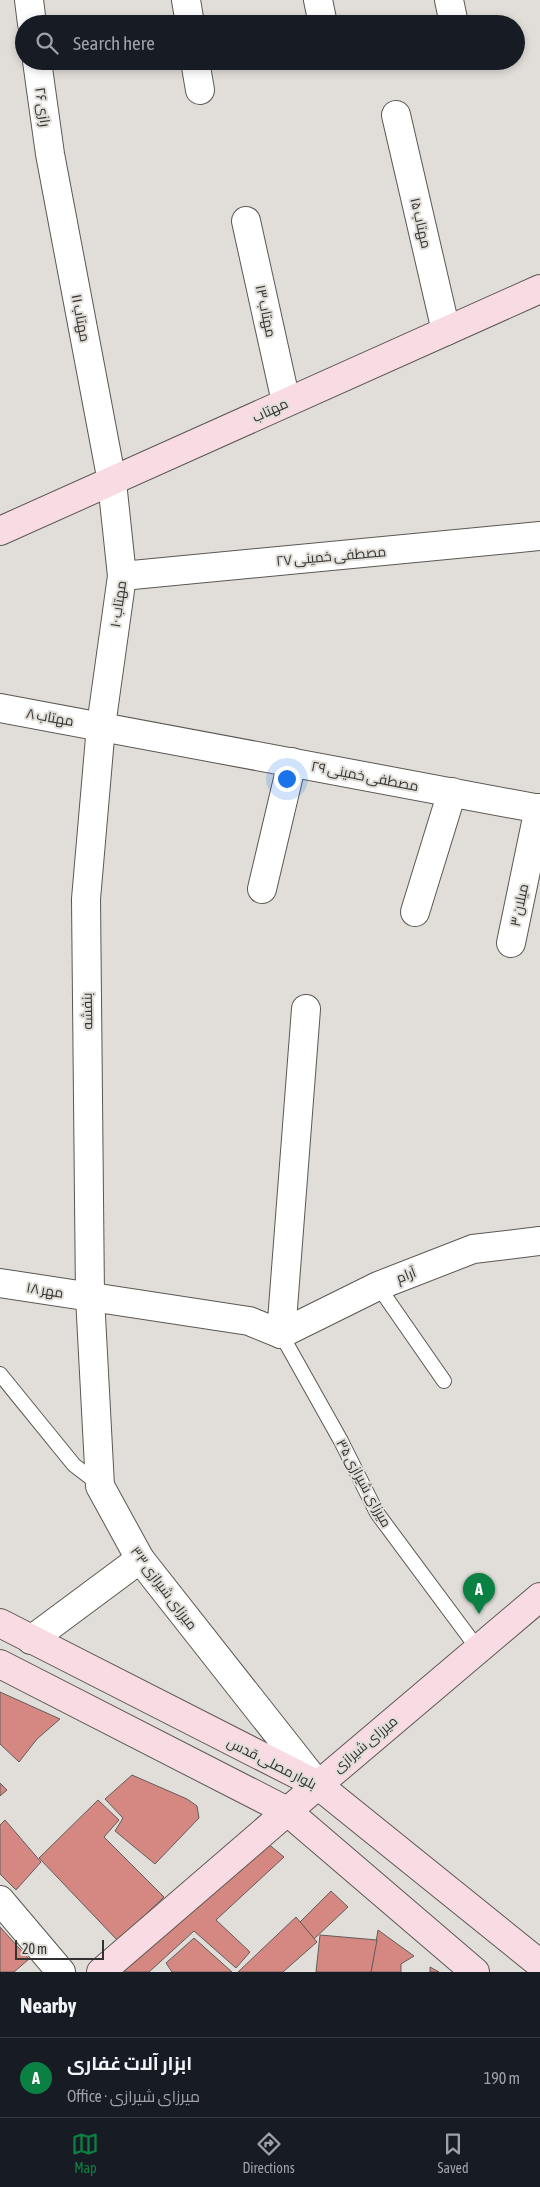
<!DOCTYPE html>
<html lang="en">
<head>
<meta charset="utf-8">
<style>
	:root { --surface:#171b24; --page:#20242c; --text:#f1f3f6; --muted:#9ea1a6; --line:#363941; --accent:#0b8043 }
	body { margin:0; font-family:"Asap Condensed",Cairo,sans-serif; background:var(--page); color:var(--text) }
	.scale { position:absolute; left:15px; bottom:12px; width:89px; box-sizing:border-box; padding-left:5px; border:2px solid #333230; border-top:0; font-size:14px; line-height:18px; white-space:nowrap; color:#333230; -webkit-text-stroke:4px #e1ded9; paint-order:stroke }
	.you { position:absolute; left:286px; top:778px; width:18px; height:18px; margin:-12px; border:4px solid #fff; border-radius:50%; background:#1a73e8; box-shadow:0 0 0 8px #1a73e833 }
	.badge { display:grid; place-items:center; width:32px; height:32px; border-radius:50%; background:var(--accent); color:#fff; font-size:16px; font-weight:700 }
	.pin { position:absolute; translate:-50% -41px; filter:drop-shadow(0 1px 2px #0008) }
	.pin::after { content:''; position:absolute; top:26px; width:18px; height:15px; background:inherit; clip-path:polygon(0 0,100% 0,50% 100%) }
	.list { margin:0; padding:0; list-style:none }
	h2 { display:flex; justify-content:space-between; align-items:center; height:65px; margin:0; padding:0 20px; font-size:21px }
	h2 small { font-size:16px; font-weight:400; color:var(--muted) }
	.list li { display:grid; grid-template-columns:32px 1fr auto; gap:15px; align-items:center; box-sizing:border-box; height:80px; padding:0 20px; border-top:1px solid var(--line) }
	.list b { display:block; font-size:19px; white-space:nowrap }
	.list p { margin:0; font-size:16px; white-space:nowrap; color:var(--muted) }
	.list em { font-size:16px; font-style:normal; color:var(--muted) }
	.icon { flex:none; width:28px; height:28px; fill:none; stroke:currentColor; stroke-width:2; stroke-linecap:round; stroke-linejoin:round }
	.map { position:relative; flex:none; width:540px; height:1972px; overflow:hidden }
	.search { position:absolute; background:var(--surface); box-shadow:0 2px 8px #0003; left:15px; right:15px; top:15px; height:55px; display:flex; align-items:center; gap:12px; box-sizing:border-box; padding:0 18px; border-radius:28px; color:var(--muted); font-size:19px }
	.sheet { height:145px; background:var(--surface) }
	nav { display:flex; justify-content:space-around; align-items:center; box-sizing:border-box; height:70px; border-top:1px solid var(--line); background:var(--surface); font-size:14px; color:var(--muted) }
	nav a { display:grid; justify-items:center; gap:2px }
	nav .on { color:var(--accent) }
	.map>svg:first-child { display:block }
	.building { fill:#d58881; stroke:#625c5c }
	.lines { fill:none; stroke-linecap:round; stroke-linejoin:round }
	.lane-casing { stroke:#5b5854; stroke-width:16 }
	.street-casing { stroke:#5b5854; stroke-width:30 }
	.secondary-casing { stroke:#5b5854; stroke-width:30 }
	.lane { stroke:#fff; stroke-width:14 }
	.street { stroke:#fff; stroke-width:28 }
	.secondary { stroke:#f9dce3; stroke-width:28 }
	.labels { text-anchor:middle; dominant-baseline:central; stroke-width:4; stroke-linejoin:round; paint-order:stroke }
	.street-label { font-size:14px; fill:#333230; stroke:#e1ded9 }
</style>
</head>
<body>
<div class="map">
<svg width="540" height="1972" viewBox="0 0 540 1972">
	<rect width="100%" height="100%" fill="#e1ded9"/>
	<!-- building -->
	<g class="building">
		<path d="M 0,1692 L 60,1719 L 37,1739 L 19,1762 L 0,1744 Z"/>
		<path d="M 132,1775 L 187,1799 L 197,1806 L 199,1818 L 155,1864 L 115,1831 L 123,1818 L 105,1799 Z"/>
		<path d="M 0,1783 L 7,1790 L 0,1796 Z"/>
		<path d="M 98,1800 L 119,1820 L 104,1837 L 164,1897 L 118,1941 L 39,1858 Z"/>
		<path d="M 5,1820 L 41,1862 L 16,1890 L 0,1874 L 0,1825 Z"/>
		<path d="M 261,1838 L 284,1857 L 216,1920 L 250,1952 L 236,1968 L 194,1931 L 149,1972 L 105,1972 Z"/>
		<path d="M 331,1891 L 348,1907 L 314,1939 L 300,1922 Z"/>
		<path d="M 296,1917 L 317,1942 L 283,1972 L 238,1972 Z"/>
		<path d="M 0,1927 L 29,1959 L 14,1972 L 0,1972 Z"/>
		<path d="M 378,1930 L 414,1956 L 401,1964 L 401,1972 L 371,1972 Z"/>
		<path d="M 320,1935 L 377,1940 L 371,1972 L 316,1972 Z"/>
		<path d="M 194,1938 L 232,1972 L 172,1972 L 166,1963 Z"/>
		<path d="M 430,1967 L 439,1972 L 430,1972 Z"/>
	</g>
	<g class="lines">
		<!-- lane casing -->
		<g class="lane-casing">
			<g id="lane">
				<path d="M 378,1286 L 444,1381"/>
				<path d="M 281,1334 L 341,1441 L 377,1513 L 478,1649"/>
				<path d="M 0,1374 L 74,1465 L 100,1485"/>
			</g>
		</g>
		<!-- street casing -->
		<g class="street-casing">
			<g id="street">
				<path d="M 29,0 L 32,24"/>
				<path d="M 186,0 L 190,24"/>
				<path d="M 318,0 L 323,24"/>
				<path d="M 449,0 L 454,24"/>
				<path d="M 37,61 L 50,154 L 112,482 L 122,576 L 101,726 L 86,899 L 90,1297 L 100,1486 L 140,1559 L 318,1785"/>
				<path d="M 195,61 L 200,90"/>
				<path d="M 396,115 L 446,331"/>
				<path d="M 246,221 L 286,402"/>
				<path d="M 122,576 L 540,536"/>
				<path d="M 0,708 L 540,809"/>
				<path d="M 262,889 L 292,762"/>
				<path d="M 415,912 L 452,792"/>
				<path d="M 511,943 L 539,808"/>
				<path d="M 0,1283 L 249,1321 L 281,1334"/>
				<path d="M 281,1334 L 306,1009"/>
				<path d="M 281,1334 L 378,1286 L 473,1249 L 540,1241"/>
				<path d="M 31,1640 L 140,1559"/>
				<path d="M 0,1900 L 61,1972"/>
			</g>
		</g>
		<!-- secondary casing -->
		<g class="secondary-casing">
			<g id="secondary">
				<path d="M 0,531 L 540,289"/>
				<path d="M 0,1623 L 318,1785 L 540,1964"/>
				<path d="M 0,1664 L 287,1811 L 475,1972"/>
				<path d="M 101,1972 L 318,1785 L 540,1597"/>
			</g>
		</g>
		<!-- lane -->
		<use href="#lane" class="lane"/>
		<!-- street -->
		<use href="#street" class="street"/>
		<!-- secondary -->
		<use href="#secondary" class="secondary"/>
	</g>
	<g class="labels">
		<!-- street labels -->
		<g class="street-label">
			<text transform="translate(43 107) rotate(82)">رازی ۲۶</text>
			<text transform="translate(421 223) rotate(77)">مهتاب ۱۵</text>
			<text transform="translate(266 311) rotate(78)">مهتاب ۱۳</text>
			<text transform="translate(81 318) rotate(79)">مهتاب ۱۱</text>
			<text transform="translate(270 410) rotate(-25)">مهتاب</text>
			<text transform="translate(331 556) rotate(-5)">مصطفی خمینی ۲۷</text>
			<text transform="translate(118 604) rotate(-82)">مهتاب ۱۰</text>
			<text transform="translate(50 717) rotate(10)">مهتاب ۸</text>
			<text transform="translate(365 776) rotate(11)">مصطفی خمینی ۲۹</text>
			<text transform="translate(519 905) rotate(-78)">میلان ۳</text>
			<text transform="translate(87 1011) rotate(-91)">بنفشه</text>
			<text transform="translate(406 1275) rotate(-21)">آرام</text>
			<text transform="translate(45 1290) rotate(9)">مهر ۱۸</text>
			<text transform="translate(364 1483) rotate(61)">میرزای شیرازی ۳۵</text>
			<text transform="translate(164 1588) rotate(53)">میرزای شیرازی ۳۳</text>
			<text transform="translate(365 1744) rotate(-40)">میرزای شیرازی</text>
			<text transform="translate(272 1763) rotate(27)">بلوار مصلی قدس</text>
		</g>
	</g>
</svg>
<div class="scale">20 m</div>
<div class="you"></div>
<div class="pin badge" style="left:479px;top:1614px">A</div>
<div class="search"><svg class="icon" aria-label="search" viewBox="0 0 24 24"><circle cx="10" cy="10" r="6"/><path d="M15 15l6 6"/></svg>Search here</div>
</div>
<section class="sheet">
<h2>Nearby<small></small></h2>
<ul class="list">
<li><span class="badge">A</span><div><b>ابزار آلات غفاری</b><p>Office · میرزای شیرازی</p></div><em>190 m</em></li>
</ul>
</section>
<nav>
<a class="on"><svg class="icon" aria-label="map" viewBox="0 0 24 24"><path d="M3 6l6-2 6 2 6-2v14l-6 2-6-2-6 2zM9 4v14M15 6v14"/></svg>Map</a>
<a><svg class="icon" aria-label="directions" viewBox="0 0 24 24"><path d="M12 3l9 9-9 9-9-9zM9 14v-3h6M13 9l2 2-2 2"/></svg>Directions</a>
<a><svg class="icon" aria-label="saved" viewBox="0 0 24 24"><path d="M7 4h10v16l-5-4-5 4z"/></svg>Saved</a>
</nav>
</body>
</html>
